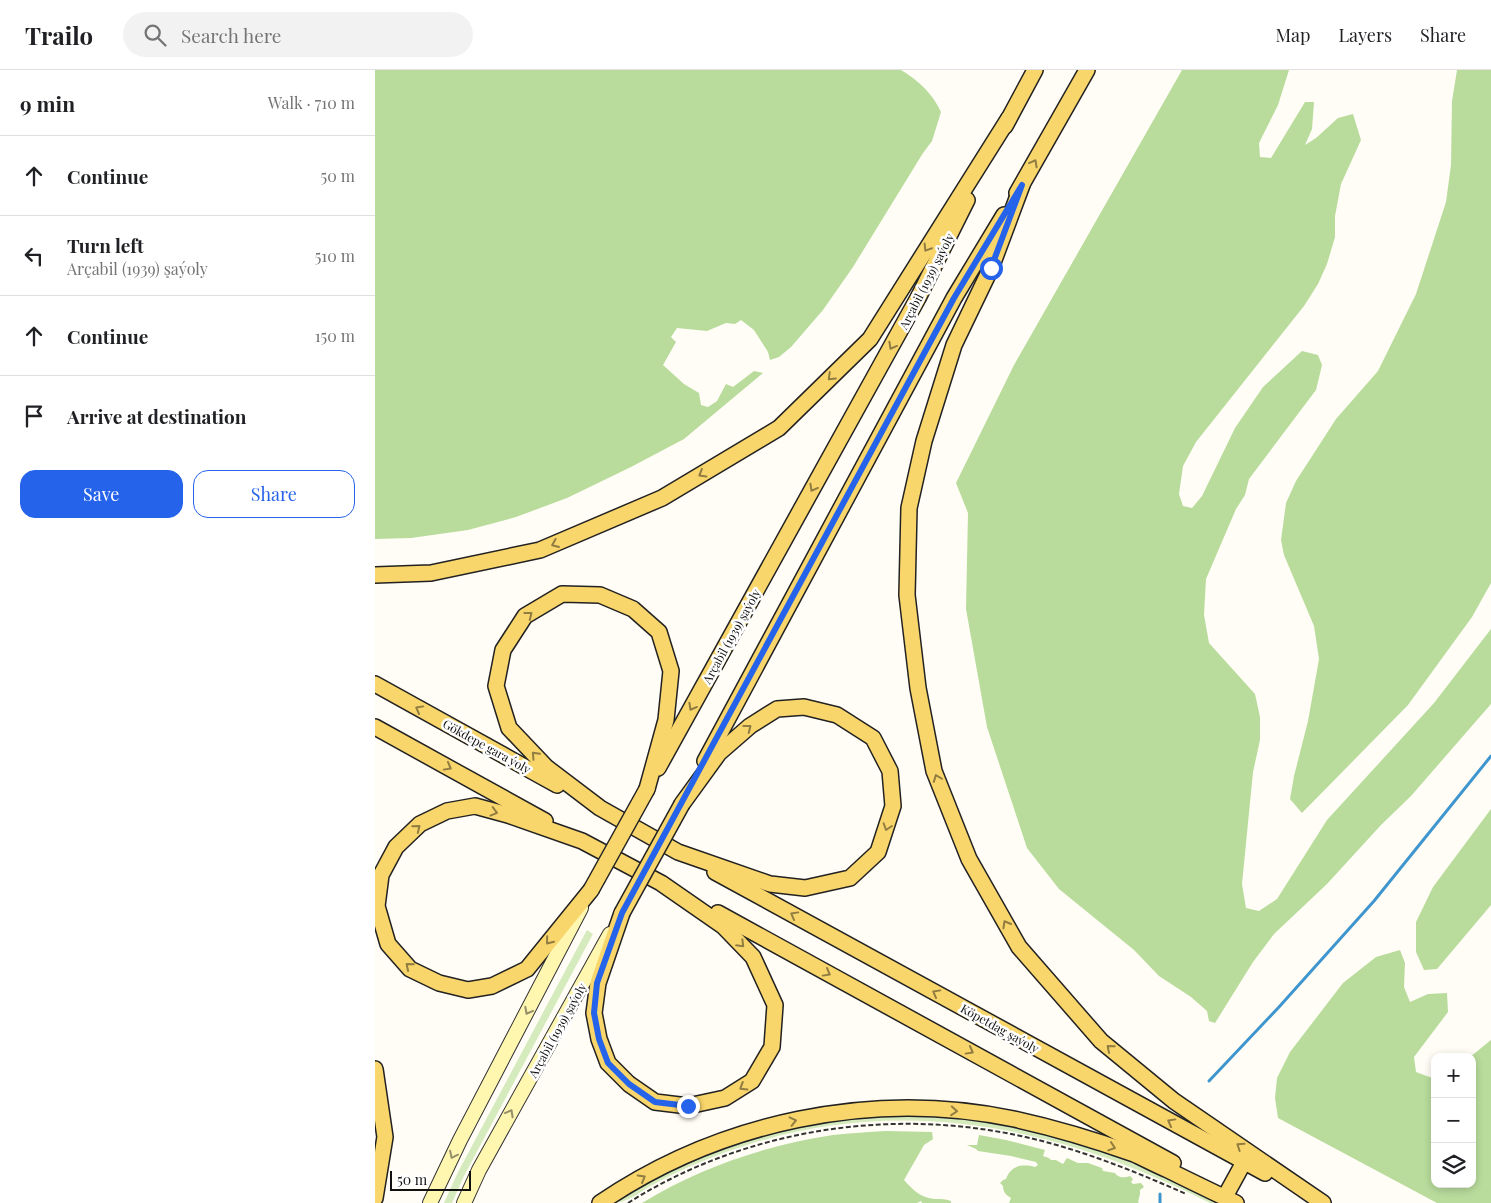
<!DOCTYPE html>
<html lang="en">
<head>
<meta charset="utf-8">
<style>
	:root { --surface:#fff; --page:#f2f2f2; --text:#202124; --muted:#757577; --line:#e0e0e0; --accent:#2563eb }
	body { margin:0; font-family:"Playfair Display",serif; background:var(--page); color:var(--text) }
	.controls { position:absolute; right:15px; bottom:15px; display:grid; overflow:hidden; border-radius:10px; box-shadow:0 2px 8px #0003 }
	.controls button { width:45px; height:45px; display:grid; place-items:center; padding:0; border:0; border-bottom:1px solid var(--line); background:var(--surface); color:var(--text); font:25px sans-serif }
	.scale { position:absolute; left:15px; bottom:12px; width:81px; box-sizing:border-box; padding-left:5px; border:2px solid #111; border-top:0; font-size:14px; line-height:18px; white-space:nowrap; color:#111; -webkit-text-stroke:4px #fff; paint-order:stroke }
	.stop { position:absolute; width:15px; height:15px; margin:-11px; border:4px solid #2563eb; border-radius:50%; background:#fff }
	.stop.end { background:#2563eb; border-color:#fff; box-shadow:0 1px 5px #0008 }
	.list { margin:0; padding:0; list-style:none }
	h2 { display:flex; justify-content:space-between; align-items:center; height:65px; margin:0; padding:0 20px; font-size:21px }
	h2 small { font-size:16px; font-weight:400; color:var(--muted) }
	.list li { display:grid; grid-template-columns:32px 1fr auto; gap:15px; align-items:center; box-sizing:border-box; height:80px; padding:0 20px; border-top:1px solid var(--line) }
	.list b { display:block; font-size:19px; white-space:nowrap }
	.list p { margin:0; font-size:16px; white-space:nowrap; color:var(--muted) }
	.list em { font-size:16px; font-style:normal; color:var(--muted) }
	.actions { display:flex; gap:10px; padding:15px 20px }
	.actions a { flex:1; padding:11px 0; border:1px solid var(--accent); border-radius:15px; text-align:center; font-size:18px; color:var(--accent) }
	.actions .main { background:var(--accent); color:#fff }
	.icon { flex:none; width:28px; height:28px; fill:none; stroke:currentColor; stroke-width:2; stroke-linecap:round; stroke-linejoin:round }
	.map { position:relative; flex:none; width:1116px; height:1133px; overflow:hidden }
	header { display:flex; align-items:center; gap:30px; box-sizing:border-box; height:70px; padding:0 25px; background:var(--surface); border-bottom:1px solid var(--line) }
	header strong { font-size:24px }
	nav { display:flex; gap:28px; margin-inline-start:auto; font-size:18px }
	.search { width:350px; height:45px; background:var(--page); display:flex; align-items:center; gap:12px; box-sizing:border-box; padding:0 18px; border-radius:28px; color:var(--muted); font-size:19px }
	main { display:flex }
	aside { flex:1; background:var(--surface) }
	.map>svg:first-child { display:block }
	.green { fill:#d5ebbd }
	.forest { fill:#b9dc9c }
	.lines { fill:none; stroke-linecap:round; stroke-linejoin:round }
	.stream { stroke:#3f96cf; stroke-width:3 }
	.secondary-casing { stroke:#333; stroke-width:16 }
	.primary-casing { stroke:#222; stroke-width:18 }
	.path { stroke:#333; stroke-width:2; stroke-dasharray:5 2.5; stroke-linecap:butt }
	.secondary { stroke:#fff6b0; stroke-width:14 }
	.primary { stroke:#f9d66b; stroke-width:15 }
	.primary-bridge-casing { stroke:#222; stroke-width:18; stroke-linecap:butt }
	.primary-bridge { stroke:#f9d66b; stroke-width:15 }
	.oneway { stroke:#917d42 }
	.oneway2 { stroke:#948f68 }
	.route { stroke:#2563eb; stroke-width:6 }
	.labels { text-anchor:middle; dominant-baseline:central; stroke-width:5; stroke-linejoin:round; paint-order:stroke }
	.street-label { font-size:12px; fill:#111; stroke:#fff }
</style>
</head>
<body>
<header>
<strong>Trailo</strong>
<div class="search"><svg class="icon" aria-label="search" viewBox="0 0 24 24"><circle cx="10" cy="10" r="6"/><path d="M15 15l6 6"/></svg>Search here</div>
<nav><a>Map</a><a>Layers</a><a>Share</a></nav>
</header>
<main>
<aside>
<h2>9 min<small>Walk · 710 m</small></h2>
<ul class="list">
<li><svg class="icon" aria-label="ahead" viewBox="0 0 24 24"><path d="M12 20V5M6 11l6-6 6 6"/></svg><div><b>Continue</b></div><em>50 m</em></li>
<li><svg class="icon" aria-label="left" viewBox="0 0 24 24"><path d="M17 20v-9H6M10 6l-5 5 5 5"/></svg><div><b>Turn left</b><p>Arçabil (1939) şaýoly</p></div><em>510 m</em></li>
<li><svg class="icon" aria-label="ahead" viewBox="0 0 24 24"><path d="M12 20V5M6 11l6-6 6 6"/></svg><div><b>Continue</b></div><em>150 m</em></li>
<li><svg class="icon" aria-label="arrive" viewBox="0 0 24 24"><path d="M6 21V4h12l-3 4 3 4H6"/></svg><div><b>Arrive at destination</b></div></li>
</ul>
<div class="actions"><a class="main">Save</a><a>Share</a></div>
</aside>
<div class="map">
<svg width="1116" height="1133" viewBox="0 0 1116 1133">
	<rect width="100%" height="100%" fill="#fffdf5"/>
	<!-- green -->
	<g class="green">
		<path d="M 212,860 L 218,864 L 89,1106 L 77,1133 L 69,1133 L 83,1102 Z"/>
		<path d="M 516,1046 C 549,1047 582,1048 615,1052 C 696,1064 773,1098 847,1133 L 835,1133 C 690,1059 535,1024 375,1074 C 343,1084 311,1097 281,1113 C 267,1120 254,1133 238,1133 C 251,1125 264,1117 277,1109 C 335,1078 402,1058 466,1050 C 483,1048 500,1047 516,1046 Z"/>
	</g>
	<!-- forest -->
	<g class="forest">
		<path d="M 0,0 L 526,0 C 543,10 558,24 566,42 L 557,71 L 548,83 L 478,197 L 448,240 L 416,277 L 404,287 L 395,290 L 393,282 L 379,260 L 366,250 L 360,254 L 351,253 L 332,261 L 302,258 L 296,267 L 301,272 L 288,295 L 309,314 L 324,323 L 326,335 L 333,337 L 342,331 L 351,314 L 358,317 L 379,301 L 388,303 L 309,369 L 256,397 L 192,428 L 141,447 L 93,460 L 36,468 L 0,469 Z"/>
		<path d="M 807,0 L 914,0 L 903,35 L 884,73 L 885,87 L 896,88 L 930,32 L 939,32 L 937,59 L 930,75 L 941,68 L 963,48 L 978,44 L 986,70 L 966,114 L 960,146 L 960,167 L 952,194 L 943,214 L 929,236 L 821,372 L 808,396 L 804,424 L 808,436 L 817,438 L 827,426 L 860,358 L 888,317 L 927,281 L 943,285 L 947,295 L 941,320 L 874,409 L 870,425 L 861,439 L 831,509 L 829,545 L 834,573 L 880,624 L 885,647 L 885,670 L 878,702 L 867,814 L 871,838 L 884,841 L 902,829 L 952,750 L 1059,633 L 1116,559 L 1116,634 L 1036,726 L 1006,755 L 952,814 L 899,864 L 878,892 L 840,953 L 834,951 L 832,941 L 816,927 L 784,906 L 759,880 L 684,819 L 652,778 L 612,657 L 591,539 L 593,443 L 581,413 L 639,295 Z"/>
		<path d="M 1082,0 L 1116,0 L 1116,513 L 1097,547 L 1033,635 L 927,743 L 915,729 L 919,706 L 933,651 L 944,589 L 939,556 L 909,485 L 906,470 L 911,433 L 921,411 L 961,349 L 1003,301 L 1041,224 L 1071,132 L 1076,95 L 1077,31 Z"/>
		<path d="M 1116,739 L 1116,835 L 1062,899 L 1049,900 L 1041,882 L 1041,852 L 1058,817 Z"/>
		<path d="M 1025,880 L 1030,893 L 1029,917 L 1035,932 L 1053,924 L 1072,923 L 1073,942 L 1039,987 L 1041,1002 L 1060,1009 L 1060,1114 L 1097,1114 L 1097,987 L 1095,987 L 1116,970 L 1116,1133 L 1062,1133 L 903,1048 L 900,1028 L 902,1008 L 915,982 L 968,913 L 1001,887 Z"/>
		<path d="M 511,1061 L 557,1062 L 558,1069 L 549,1075 L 529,1110 C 538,1120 546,1128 560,1129 C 566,1129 570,1129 576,1131 L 576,1133 L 547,1133 L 546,1131 L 542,1133 L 267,1133 C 324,1098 391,1075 458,1065 C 475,1063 493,1062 511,1061 Z"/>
		<path d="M 604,1065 L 631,1070 L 670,1080 L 668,1086 L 674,1088 L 676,1090 L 681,1090 L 688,1094 L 692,1088 L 703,1093 L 713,1093 L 727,1098 L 728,1101 L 740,1103 C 743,1108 749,1108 755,1106 L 758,1109 L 756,1112 L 758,1114 L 766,1113 L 769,1117 L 765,1120 L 765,1124 L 763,1132 L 764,1133 L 634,1133 L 636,1128 C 631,1125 628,1122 628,1116 L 625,1113 L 628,1110 L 631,1109 C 636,1095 647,1094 660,1097 L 663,1095 L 661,1092 L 636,1086 L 603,1081 L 601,1079 L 592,1075 L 602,1075 Z"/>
	</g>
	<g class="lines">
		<!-- stream -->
		<g class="stream">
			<path d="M 834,1011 L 904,937 L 999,831 L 1116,686"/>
			<path d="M 785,1133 L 785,1124"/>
		</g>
		<!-- secondary casing -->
		<g class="secondary-casing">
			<g id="secondary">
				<path d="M 55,1133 L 85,1070 L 206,838"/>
				<path d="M 89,1133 L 104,1100 L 235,864"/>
			</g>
		</g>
		<!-- primary casing -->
		<g class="primary-casing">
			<g id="primary">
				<path d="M 630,56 L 660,0"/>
				<path d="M 647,115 L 616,198 L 579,275 L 549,371 L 534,438 L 532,525 L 543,618 L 559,701 L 594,789 L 644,877 L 726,971 L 799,1031 L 948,1133"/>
				<path d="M 642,123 L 712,0"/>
				<path d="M 0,505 L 56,503 L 165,480 L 287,428 L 404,358 L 495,269 L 634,48"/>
				<path d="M 0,614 L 182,715"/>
				<path d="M 0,657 L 170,751"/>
				<path d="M 330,691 L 579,228 L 629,145"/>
				<path d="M 283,698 L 543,228 L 592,130"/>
				<path d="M 272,719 L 291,650 L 296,601 L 284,562 L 258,539 L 225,525 L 187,524 L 150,546 L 128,580 L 121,616 L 134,658 L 171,697 L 225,738 L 303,782 L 395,814 L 430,818 L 475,808 L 503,782 L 518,736 L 515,701 L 498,668 L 462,645 L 429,637 L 402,639 L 375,656 L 344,683 L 307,734"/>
				<path d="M 340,802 L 890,1103"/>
				<path d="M 216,820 L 152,899 L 117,916 L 93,920 L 64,913 L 35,899 L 13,874 L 2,836 L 6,805 L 21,777 L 45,754 L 72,741 L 100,736 L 133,745 L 207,771 L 286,813 L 348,856 L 378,887 L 400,935 L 397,977 L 377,1011 L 350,1028 L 313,1036 L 280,1032 L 254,1014 L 233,993 L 224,969 L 219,943 L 223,913 L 247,843"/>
				<path d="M 343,843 L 798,1093"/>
				<path d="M 0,999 L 10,1067 L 0,1128"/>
				<path d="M 852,1123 L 869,1092"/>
				<path d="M 225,1133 C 344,1052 497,1019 639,1049 C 680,1058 720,1070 759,1084 C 770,1089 781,1095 793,1100 C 815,1111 838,1122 861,1133"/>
			</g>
		</g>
		<!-- path -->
		<path class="path" d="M 253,1133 C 359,1066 490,1041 613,1060 C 682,1070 748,1096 811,1124"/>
		<!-- secondary -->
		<use href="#secondary" class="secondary"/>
		<!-- primary -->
		<use href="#primary" class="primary"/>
		<!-- primary-bridge casing -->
		<g class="primary-bridge-casing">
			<g id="primary-bridge">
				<path d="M 216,820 L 272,719"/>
				<path d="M 247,843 L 307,734"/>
			</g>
		</g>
		<!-- primary-bridge -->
		<use href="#primary-bridge" class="primary-bridge"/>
	</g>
	<!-- one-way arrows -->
	<defs><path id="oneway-chevron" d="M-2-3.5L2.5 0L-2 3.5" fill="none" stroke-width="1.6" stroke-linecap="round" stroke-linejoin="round" transform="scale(1.25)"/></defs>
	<g class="oneway">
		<use href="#oneway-chevron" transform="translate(659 93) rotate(-61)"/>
		<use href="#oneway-chevron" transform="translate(552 178) rotate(122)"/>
		<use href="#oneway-chevron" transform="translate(517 276) rotate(119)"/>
		<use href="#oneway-chevron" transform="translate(456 307) rotate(136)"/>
		<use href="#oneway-chevron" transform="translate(327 404) rotate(149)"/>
		<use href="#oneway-chevron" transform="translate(438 418) rotate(119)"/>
		<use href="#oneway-chevron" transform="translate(180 474) rotate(157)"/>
		<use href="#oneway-chevron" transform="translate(154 545) rotate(-38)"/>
		<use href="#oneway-chevron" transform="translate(317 637) rotate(119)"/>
		<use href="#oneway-chevron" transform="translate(44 639) rotate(-151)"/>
		<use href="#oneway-chevron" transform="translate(373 658) rotate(-38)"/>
		<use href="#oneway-chevron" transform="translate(160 685) rotate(-133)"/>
		<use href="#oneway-chevron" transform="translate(73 697) rotate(29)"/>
		<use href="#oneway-chevron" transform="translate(562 708) rotate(-111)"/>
		<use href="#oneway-chevron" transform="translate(119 742) rotate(15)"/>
		<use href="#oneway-chevron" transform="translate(512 757) rotate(108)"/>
		<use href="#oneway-chevron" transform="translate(42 758) rotate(-39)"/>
		<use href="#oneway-chevron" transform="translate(419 845) rotate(-151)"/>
		<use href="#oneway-chevron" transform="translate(631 854) rotate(-120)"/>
		<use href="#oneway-chevron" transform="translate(174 871) rotate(129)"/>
		<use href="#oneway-chevron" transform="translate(366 874) rotate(45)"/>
		<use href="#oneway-chevron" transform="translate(34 896) rotate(-140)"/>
		<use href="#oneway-chevron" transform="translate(452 903) rotate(29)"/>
		<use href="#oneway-chevron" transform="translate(561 923) rotate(-151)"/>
		<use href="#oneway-chevron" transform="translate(735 978) rotate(-140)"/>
		<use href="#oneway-chevron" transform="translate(595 981) rotate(29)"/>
		<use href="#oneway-chevron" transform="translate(368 1017) rotate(148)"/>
		<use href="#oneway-chevron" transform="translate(579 1041) rotate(4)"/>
		<use href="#oneway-chevron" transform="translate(418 1051) rotate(-13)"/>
		<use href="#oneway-chevron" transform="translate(796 1052) rotate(-151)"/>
		<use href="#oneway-chevron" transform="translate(865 1076) rotate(-146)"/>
		<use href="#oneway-chevron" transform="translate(737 1077) rotate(18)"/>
		<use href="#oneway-chevron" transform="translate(267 1108) rotate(-30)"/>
	</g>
	<g class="oneway2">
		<use href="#oneway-chevron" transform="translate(153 941) rotate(118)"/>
		<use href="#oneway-chevron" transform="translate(135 1043) rotate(-61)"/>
		<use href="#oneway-chevron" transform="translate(78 1085) rotate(116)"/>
	</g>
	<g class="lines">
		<!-- route -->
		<path class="route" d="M 313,1036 L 280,1032 L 254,1014 L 233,993 L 224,969 L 219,943 L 222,913 L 247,843 L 579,228 L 647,115 L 616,198"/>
	</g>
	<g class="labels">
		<!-- street labels -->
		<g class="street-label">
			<text transform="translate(551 211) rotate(-63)">Arçabil (1939) şaýoly</text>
			<text transform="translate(356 566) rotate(-61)">Arçabil (1939) şaýoly</text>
			<text transform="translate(112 676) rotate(29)">Gökdepe gara ýoly</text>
			<text transform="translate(625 958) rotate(29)">Köpetdag şaýoly</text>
			<text transform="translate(182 960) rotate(-61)">Arçabil (1939) şaýoly</text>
		</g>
	</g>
</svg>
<div class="controls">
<button>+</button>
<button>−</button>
<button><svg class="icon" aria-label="layers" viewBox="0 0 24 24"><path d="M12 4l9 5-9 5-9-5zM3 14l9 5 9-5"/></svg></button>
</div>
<div class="scale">50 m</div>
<div class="stop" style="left:616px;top:198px"></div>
<div class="stop end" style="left:313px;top:1036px"></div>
</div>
</main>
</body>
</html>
